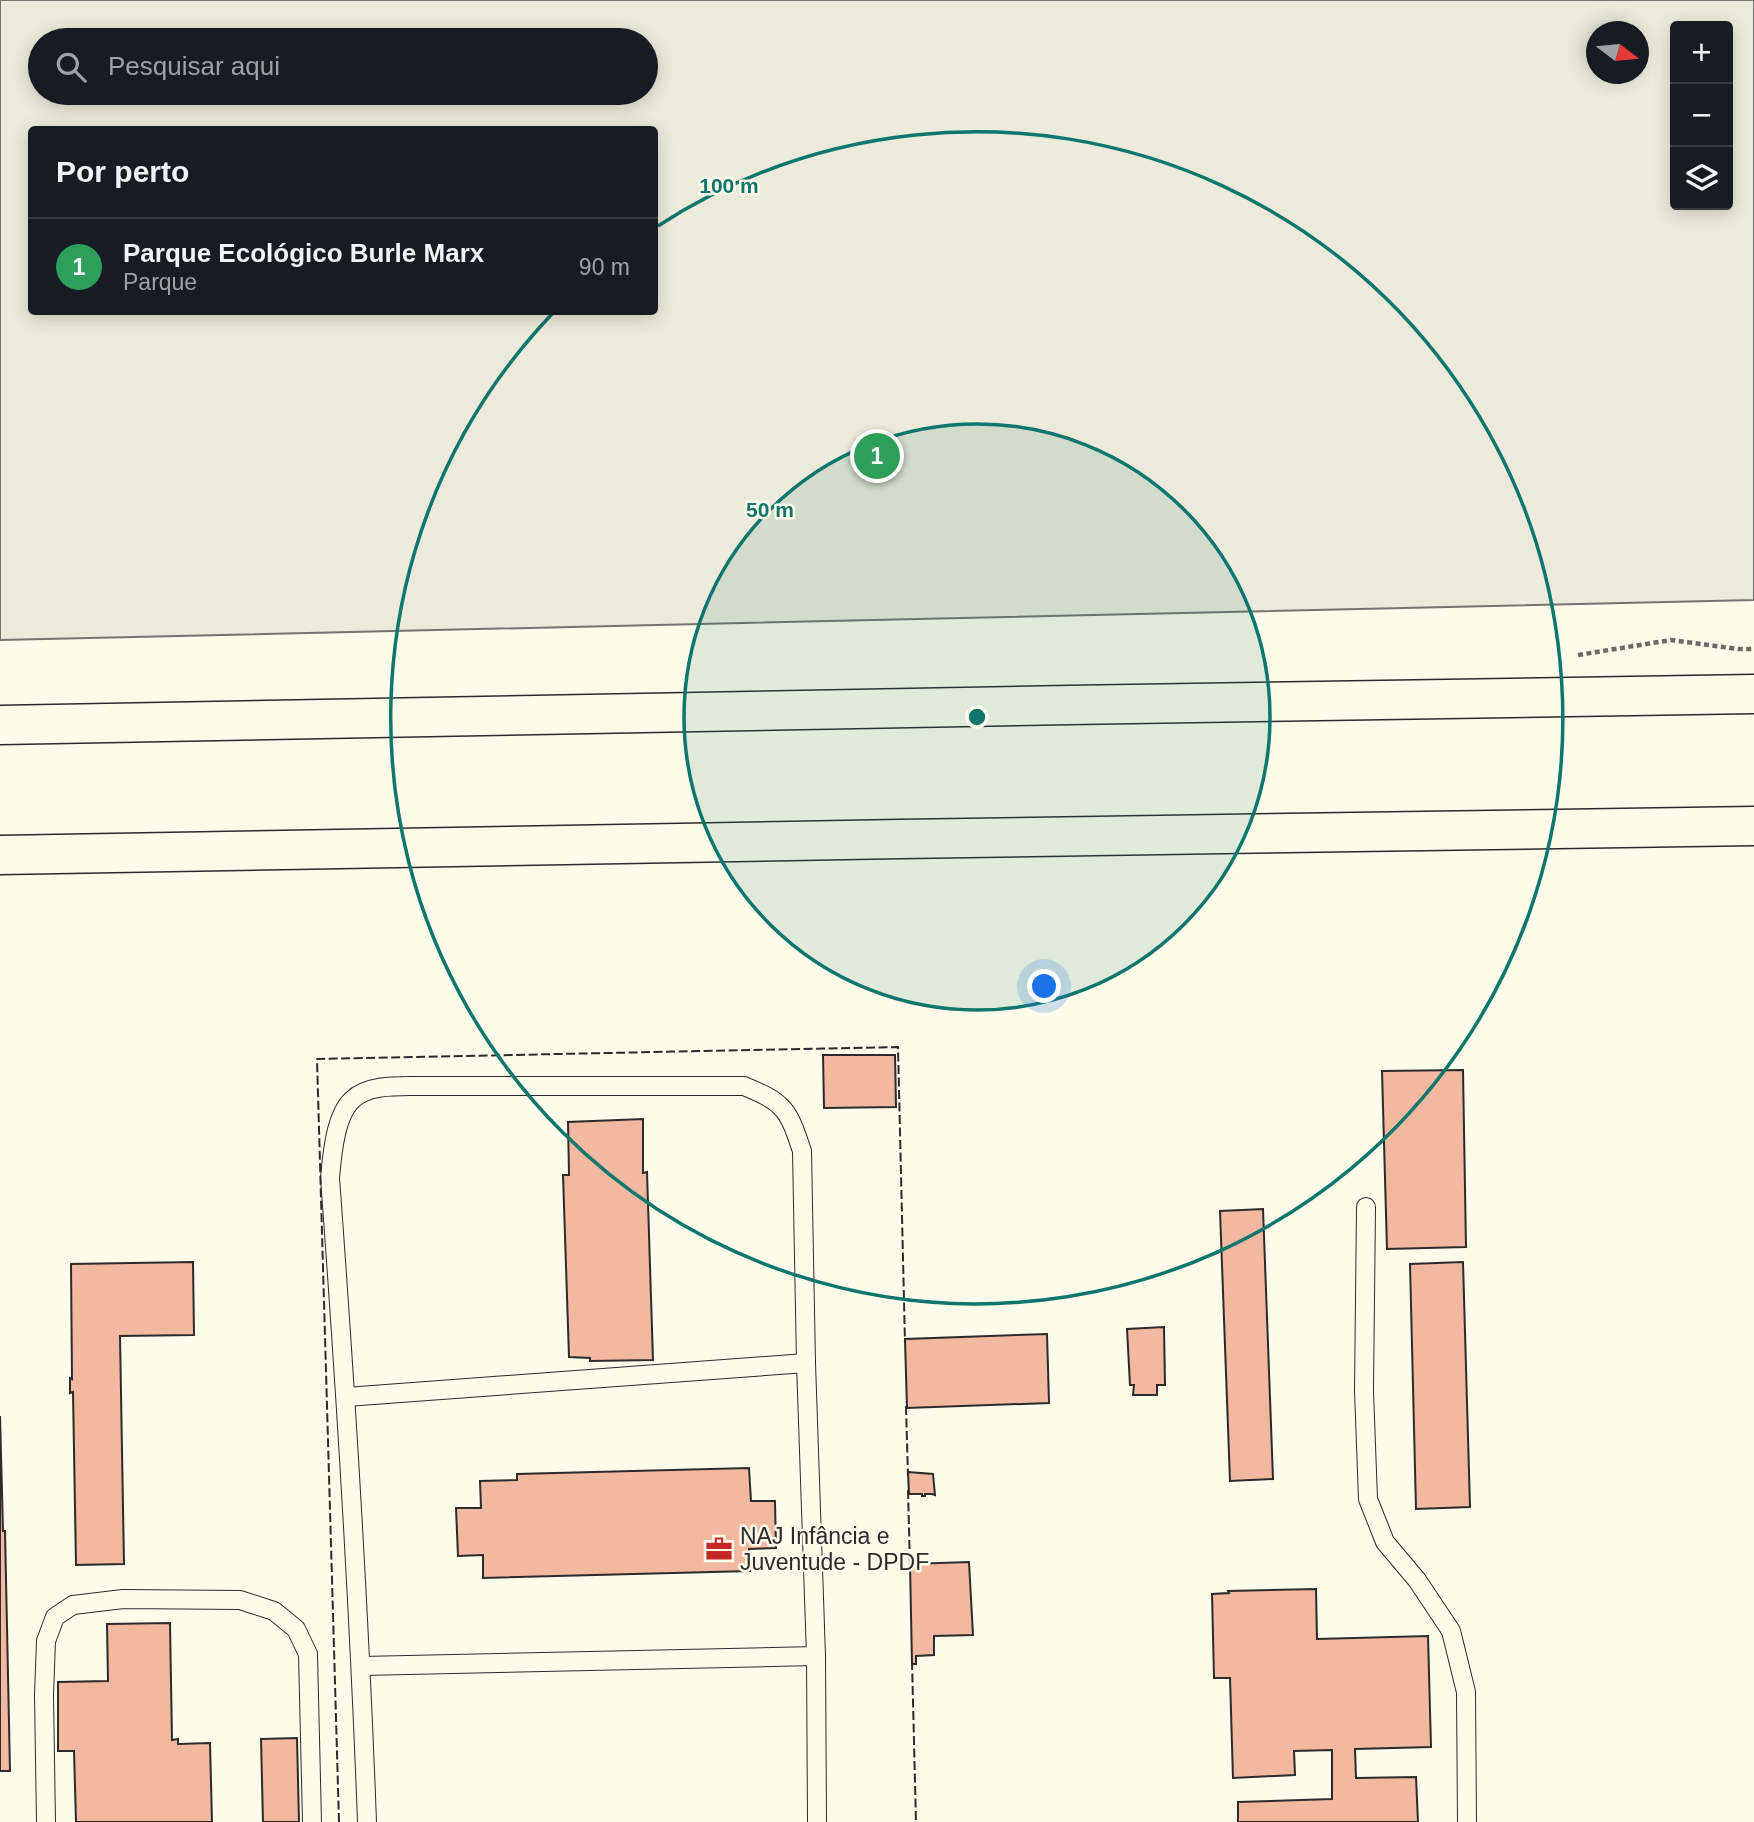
<!DOCTYPE html>
<html lang="pt">
<head>
<meta charset="utf-8">
<style>
	:root { --surface:#171b24; --page:#20242c; --text:#f1f3f6; --muted:#9ea1a6; --line:#363941; --accent:#c62828 }
	body { margin:0; font-family:Arial,sans-serif; background:var(--page); color:var(--text) }
	.controls { position:absolute; right:21px; top:21px; display:grid; overflow:hidden; border-radius:7px; box-shadow:0 4px 18px #0003 }
	.controls button { width:63px; height:63px; display:grid; place-items:center; padding:0; border:0; border-bottom:2px solid var(--line); background:var(--surface); color:var(--text); font:35px sans-serif }
	.compass { position:absolute; left:1586px; top:21px; width:63px; height:63px; border-radius:50%; background:var(--surface); box-shadow:0 4px 18px #0003; rotate:106deg }
	.you { position:absolute; left:1045px; top:987px; width:24px; height:24px; margin:-18px; border:5px solid #fff; border-radius:50%; background:#1a73e8; box-shadow:0 0 0 10px #1a73e833 }
	.badge { display:grid; place-items:center; width:46px; height:46px; border-radius:50%; background:var(--accent); color:#fff; font-size:23px; font-weight:700 }
	.pin { position:absolute; translate:-50% -50%; border:4px solid #fff; box-shadow:0 2px 7px #0006 }
	.list { margin:0; padding:0; list-style:none }
	h2 { display:flex; justify-content:space-between; align-items:center; height:91px; margin:0; padding:0 28px; font-size:30px }
	h2 small { font-size:23px; font-weight:400; color:var(--muted) }
	.list li { display:grid; grid-template-columns:46px 1fr auto; gap:21px; align-items:center; box-sizing:border-box; height:98px; padding:0 28px; border-top:2px solid var(--line) }
	.list b { display:block; font-size:26px; white-space:nowrap }
	.list p { margin:0; font-size:23px; white-space:nowrap; color:var(--muted) }
	.list em { font-size:23px; font-style:normal; color:var(--muted) }
	.icon { flex:none; width:38px; height:38px; fill:none; stroke:currentColor; stroke-width:2; stroke-linecap:round; stroke-linejoin:round }
	.map { position:relative; flex:none; width:1754px; height:1822px; overflow:hidden }
	.search { position:absolute; background:var(--surface); box-shadow:0 4px 18px #0003; left:28px; top:28px; width:630px; height:77px; display:flex; align-items:center; gap:18px; box-sizing:border-box; padding:0 24px; border-radius:38px; color:var(--muted); font-size:26px }
	.panel { position:absolute; background:var(--surface); box-shadow:0 4px 18px #0003; left:28px; top:126px; width:630px; height:189px; border-radius:7px }
	.map>svg:first-child { display:block }
	.green { fill:#ecebdb; stroke:#74746e; stroke-width:2; fill-rule:evenodd }
	.building { fill:#f2b8a0; stroke:#2b2b2b; stroke-width:2 }
	.lines { fill:none; stroke-linecap:round; stroke-linejoin:round }
	.lane-casing { stroke:#2b2b2b; stroke-width:20 }
	.secondary-casing { stroke:#2b2b2b; stroke-width:41 }
	.path { stroke:#6a6964; stroke-width:4.5; stroke-dasharray:5 3.5; stroke-linecap:butt }
	.lane { stroke:#fdfbea; stroke-width:18 }
	.secondary { stroke:#fdfbea; stroke-width:38 }
	.fence { stroke:#2b2b2b; stroke-width:2; stroke-dasharray:9 3.5; stroke-linecap:butt }
	.ring { fill:none; stroke:#0f766e; stroke-width:3.5 }
	.labels { text-anchor:middle; dominant-baseline:central; stroke-width:5; stroke-linejoin:round; paint-order:stroke }
	.poi-label { font-size:23px; fill:#2b2b2b; stroke:#fdfbea; text-anchor:start }
	.centre { fill:#0f766e; stroke:#fdfbea; stroke-width:3.5 }
	.ring-label { font-size:21px; text-anchor:middle; font-weight:bold; fill:#0f766e; stroke:#fdfbea; stroke-width:5; stroke-linejoin:round; paint-order:stroke }
</style>
</head>
<body>
<div class="map">
<svg width="1754" height="1822" viewBox="0 0 1754 1822">
	<rect width="100%" height="100%" fill="#fdfbea"/>
	<!-- green -->
	<path class="green" d="M 0,0 L 1754,0 L 1754,600 L 0,640 ZM 1675,26 L 1728,26 L 1728,205 L 1675,205 ZM 1596,32 L 1638,32 L 1638,74 L 1596,74 ZM 40,40 L 646,40 L 646,93 L 40,93 ZM 32,130 L 654,130 L 654,312 L 32,312 Z"/>
	<!-- building -->
	<g class="building">
		<path d="M 823,1055 L 895,1055 L 896,1107 L 824,1108 Z"/>
		<path d="M 1463,1070 L 1466,1247 L 1387,1249 L 1382,1071 Z"/>
		<path d="M 643,1119 L 643,1173 L 647,1172 L 653,1360 L 590,1361 L 590,1358 L 569,1357 L 563,1175 L 569,1175 L 568,1122 Z"/>
		<path d="M 1263,1209 L 1273,1479 L 1230,1481 L 1220,1211 Z"/>
		<path d="M 193,1262 L 194,1335 L 120,1336 L 124,1564 L 76,1565 L 73,1392 L 70,1393 L 70,1378 L 72,1379 L 71,1264 Z"/>
		<path d="M 1463,1262 L 1470,1507 L 1416,1509 L 1410,1264 Z"/>
		<path d="M 1164,1327 L 1165,1385 L 1157,1385 L 1157,1395 L 1133,1395 L 1134,1385 L 1130,1385 L 1127,1329 Z"/>
		<path d="M 1047,1334 L 1049,1403 L 907,1408 L 905,1339 Z"/>
		<path d="M 0,1416 L 3,1531 L 5,1531 L 10,1771 L 0,1771 Z"/>
		<path d="M 749,1468 L 751,1501 L 775,1501 L 776,1548 L 749,1549 L 750,1571 L 483,1578 L 483,1555 L 458,1556 L 456,1508 L 481,1508 L 480,1481 L 517,1480 L 517,1474 Z"/>
		<path d="M 908,1472 L 933,1474 L 935,1495 L 932,1494 L 925,1494 L 925,1496 L 922,1496 L 922,1494 L 909,1494 Z"/>
		<path d="M 969,1562 L 973,1635 L 934,1636 L 934,1655 L 916,1656 L 916,1664 L 912,1664 L 910,1564 Z"/>
		<path d="M 1316,1589 L 1317,1639 L 1428,1636 L 1431,1747 L 1355,1749 L 1356,1778 L 1416,1777 L 1418,1822 L 1238,1822 L 1238,1802 L 1332,1799 L 1332,1750 L 1294,1751 L 1295,1775 L 1233,1778 L 1230,1678 L 1214,1678 L 1212,1594 L 1229,1593 L 1228,1591 Z"/>
		<path d="M 170,1623 L 172,1740 L 178,1739 L 178,1744 L 210,1743 L 212,1822 L 76,1822 L 74,1751 L 58,1751 L 58,1682 L 108,1681 L 107,1624 Z"/>
		<path d="M 297,1738 L 299,1822 L 263,1822 L 261,1739 Z"/>
	</g>
	<g class="lines">
		<!-- lane casing -->
		<g class="lane-casing">
			<g id="lane">
				<path d="M 1366,1207 L 1364,1391 L 1368,1499 L 1385,1542 L 1417,1580 L 1451,1631 L 1466,1692 L 1467,1822"/>
				<path d="M 346,1397 L 806,1363"/>
				<path d="M 362,1666 L 816,1656"/>
				<path d="M 46,1822 L 44,1695 L 46,1641 L 55,1617 L 73,1605 L 123,1599 L 240,1600 L 274,1611 L 296,1629 L 308,1654 L 312,1822"/>
				<path d="M 367,1822 C 359,1607 346,1393 330,1178 C 332,1156 335,1116 352,1100 C 367,1085 396,1086 415,1086 L 744,1086 C 785,1103 788,1109 802,1151 L 806,1363 L 816,1656 L 817,1822"/>
			</g>
		</g>
		<!-- secondary casing -->
		<g class="secondary-casing">
			<g id="secondary">
				<path d="M 0,725 L 1069,705 L 1754,694"/>
				<path d="M 0,855 L 900,839 L 1754,826"/>
			</g>
		</g>
		<!-- path -->
		<path class="path" d="M 1578,655 L 1671,640 L 1738,649 L 1754,649"/>
		<!-- lane -->
		<use href="#lane" class="lane"/>
		<!-- secondary -->
		<use href="#secondary" class="secondary"/>
		<!-- fence -->
		<g class="fence">
			<path d="M 906,1406 L 908,1476"/>
			<path d="M 908,1490 L 910,1567"/>
			<path d="M 912,1661 L 916,1822"/>
			<path d="M 339,1822 L 317,1059 L 898,1047 L 905,1343"/>
		</g>
	</g>
	<!-- distance rings -->
	<circle cx="977" cy="717" r="293" fill="#0f766e" fill-opacity=".12"/>
	<g class="ring">
		<circle cx="977" cy="717" r="293"/>
		<path d="M658 226A586 586 0 1 1 552 314"/>
	</g>
	<!-- icons -->
	<defs>
		<g id="office-bare" transform="scale(2.1)"><path d="M-6-3h4V-5.5h4V-3h4V5H-6ZM-1-4.5V-3h2v-1.5ZM-6 0V1H6V0Z" fill="#c62828" stroke="#fdfbea" stroke-width="2.5" paint-order="stroke"/></g>
	</defs>
	<g fill-rule="evenodd">
		<use href="#office-bare" x="719" y="1549"/>
	</g>
	<g class="labels">
		<!-- poi labels -->
		<g class="poi-label">
			<text x="740" y="1536">NAJ Infância e<tspan x="740" dy="26">Juventude - DPDF</tspan></text>
		</g>
	</g>
	<circle cx="977" cy="717" r="10" class="centre"/>
	<g class="ring-label">
		<text x="729" y="193">100 m</text>
		<text x="770" y="517">50 m</text>
	</g>
</svg>
<div class="controls">
<button>+</button>
<button>−</button>
<button><svg class="icon" aria-label="layers" viewBox="0 0 24 24"><path d="M12 4l9 5-9 5-9-5zM3 14l9 5 9-5"/></svg></button>
</div>
<svg class="compass" viewBox="-18 -18 36 36"><path d="M0-13l5 13h-10z" fill="#e53935"/><path d="M0 13l5-13h-10z" fill="#9ea1a6"/></svg>
<div class="you"></div>
<div class="pin badge" style="left:877px;top:456px;background:#2e9e5b">1</div>
<div class="search"><svg class="icon" aria-label="search" viewBox="0 0 24 24"><circle cx="10" cy="10" r="6"/><path d="M15 15l6 6"/></svg>Pesquisar aqui</div>
<section class="panel">
<h2>Por perto<small></small></h2>
<ul class="list">
<li><span class="badge" style="background:#2e9e5b">1</span><div><b>Parque Ecológico Burle Marx</b><p>Parque</p></div><em>90 m</em></li>
</ul>
</section>
</div>
</body>
</html>
